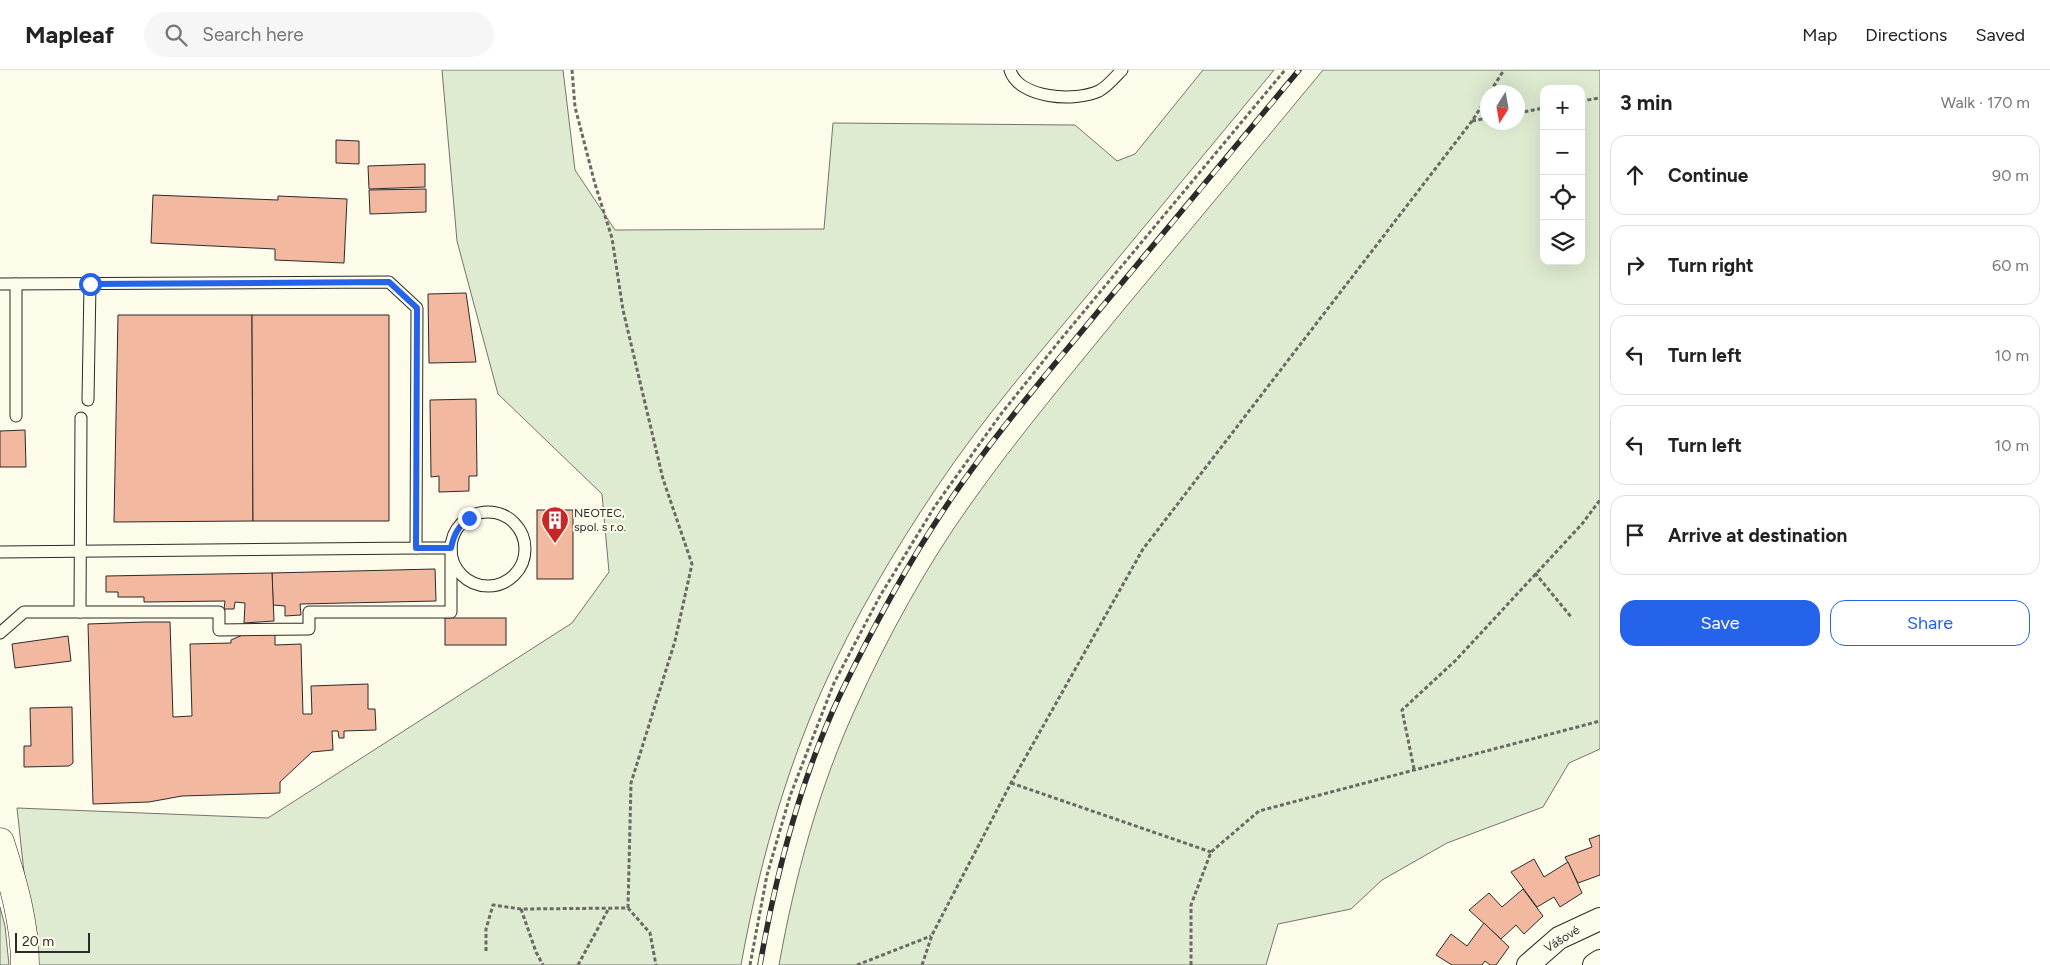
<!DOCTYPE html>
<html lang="en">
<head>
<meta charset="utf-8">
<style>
	:root { --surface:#fff; --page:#f6f6f6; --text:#222; --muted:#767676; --line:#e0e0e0; --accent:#2563eb }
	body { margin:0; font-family:Figtree,sans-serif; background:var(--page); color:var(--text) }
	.controls { position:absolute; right:15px; top:15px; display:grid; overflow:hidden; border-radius:10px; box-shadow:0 5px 20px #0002 }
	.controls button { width:45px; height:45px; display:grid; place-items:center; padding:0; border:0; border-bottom:1px solid var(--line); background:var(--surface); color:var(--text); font:25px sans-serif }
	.compass { position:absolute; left:1480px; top:15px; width:45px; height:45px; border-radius:50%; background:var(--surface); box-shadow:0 5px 20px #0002; rotate:191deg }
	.scale { position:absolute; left:15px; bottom:12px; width:75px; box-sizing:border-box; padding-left:5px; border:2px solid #2b2b2b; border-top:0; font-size:14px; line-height:18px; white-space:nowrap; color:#2b2b2b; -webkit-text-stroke:4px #fdfbea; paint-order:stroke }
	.stop { position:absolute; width:15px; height:15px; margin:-11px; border:4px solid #2563eb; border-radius:50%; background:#fff }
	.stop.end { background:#2563eb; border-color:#fff; box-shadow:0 1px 5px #0008 }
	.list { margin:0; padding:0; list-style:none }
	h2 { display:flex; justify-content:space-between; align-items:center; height:65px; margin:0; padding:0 20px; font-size:21px }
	h2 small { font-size:16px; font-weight:400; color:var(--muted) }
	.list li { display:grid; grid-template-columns:32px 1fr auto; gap:15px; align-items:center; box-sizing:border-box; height:80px; margin:0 10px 10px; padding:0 10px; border:1px solid var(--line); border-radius:15px }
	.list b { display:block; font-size:19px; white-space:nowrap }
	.list em { font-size:16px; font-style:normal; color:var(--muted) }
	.actions { display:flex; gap:10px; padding:15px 20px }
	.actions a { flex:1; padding:11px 0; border:1px solid var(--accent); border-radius:15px; text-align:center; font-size:18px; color:var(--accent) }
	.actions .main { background:var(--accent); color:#fff }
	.icon { flex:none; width:28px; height:28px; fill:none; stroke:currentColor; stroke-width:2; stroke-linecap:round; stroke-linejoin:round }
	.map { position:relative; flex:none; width:1600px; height:895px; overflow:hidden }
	header { display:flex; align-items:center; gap:30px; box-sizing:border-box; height:70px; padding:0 25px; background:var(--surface); border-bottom:1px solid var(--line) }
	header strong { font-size:24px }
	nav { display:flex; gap:28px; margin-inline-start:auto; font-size:18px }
	.search { width:350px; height:45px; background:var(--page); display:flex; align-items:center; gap:12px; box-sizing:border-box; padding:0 18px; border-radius:28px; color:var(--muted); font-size:19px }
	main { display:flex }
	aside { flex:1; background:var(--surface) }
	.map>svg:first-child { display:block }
	.green { fill:#deebd1; stroke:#74746e; fill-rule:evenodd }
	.building { fill:#f2b8a0; stroke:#2b2b2b }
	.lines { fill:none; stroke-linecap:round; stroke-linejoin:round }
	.lane-casing { stroke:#2b2b2b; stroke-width:13 }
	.street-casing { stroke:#2b2b2b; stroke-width:24 }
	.secondary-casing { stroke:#2b2b2b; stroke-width:29 }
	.path { stroke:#6a6964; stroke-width:3; stroke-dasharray:4 2.5; stroke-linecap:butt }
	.lane { stroke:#fdfbea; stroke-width:11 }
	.street { stroke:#fdfbea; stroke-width:22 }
	.secondary { stroke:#fdfbea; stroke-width:28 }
	.rail-casing { stroke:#2b2b2b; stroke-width:5.5 }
	.rail { stroke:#fdfbea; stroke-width:4; stroke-dasharray:11; stroke-linecap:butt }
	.route { stroke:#2563eb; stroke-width:6 }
	.labels { text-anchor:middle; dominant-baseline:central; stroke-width:4; stroke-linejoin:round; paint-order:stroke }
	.poi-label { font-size:12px; fill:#2b2b2b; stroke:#fdfbea; text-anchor:start }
	.street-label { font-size:12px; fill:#2b2b2b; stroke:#fdfbea }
</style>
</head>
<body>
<header>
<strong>Mapleaf</strong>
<div class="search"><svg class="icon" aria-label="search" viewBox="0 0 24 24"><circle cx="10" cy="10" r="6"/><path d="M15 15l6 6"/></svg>Search here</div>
<nav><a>Map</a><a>Directions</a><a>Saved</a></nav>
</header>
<main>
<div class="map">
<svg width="1600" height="895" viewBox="0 0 1600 895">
	<rect width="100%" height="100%" fill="#fdfbea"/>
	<!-- green -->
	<g class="green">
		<path d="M 442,0 L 563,0 L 575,100 L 615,160 L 824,159 L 833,53 L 1075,55 L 1117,91 L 1135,84 L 1203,0 L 1274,0 C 1213,74 1152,147 1091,221 C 1038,285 983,348 937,417 C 894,481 853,550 822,620 C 783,708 758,801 741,895 L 34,895 L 17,738 L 268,748 L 572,553 L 609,502 L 602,424 L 498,324 L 457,171 Z"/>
		<path d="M 1323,0 L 1600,0 L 1600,679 L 1569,693 L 1543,737 L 1447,773 L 1382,810 L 1351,839 L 1278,854 L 1266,895 L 779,895 C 795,806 819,717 857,635 C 887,568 927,495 970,435 C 1018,367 1072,303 1125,238 C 1191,159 1257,80 1323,0 ZM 1544,19 L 1581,19 L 1581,191 L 1544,191 ZM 1518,22 L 1518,52 L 1488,52 L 1488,22 Z"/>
		<path d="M 0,837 L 5,856 L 9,895 L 0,895 Z"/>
	</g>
	<!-- building -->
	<g class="building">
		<path d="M 336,70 L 359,71 L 359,94 L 336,93 Z"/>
		<path d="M 425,94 L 425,117 L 369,119 L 368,96 Z"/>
		<path d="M 426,119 L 426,142 L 370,144 L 369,120 Z"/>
		<path d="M 153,125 L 278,130 L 278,126 L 347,129 L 344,193 L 275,190 L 275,179 L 151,173 Z"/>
		<path d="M 466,223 L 476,292 L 429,293 L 428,224 Z"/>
		<path d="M 118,245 L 252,245 L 253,451 L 114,452 Z"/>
		<path d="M 252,245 L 389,245 L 389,451 L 253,451 Z"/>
		<path d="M 476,329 L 477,406 L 469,406 L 469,421 L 439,422 L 439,406 L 431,407 L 430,330 Z"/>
		<path d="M 25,360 L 26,397 L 0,397 L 0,361 Z"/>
		<rect x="537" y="440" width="36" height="69"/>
		<path d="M 435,499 L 436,531 L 300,534 L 301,545 L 285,546 L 285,536 L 273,535 L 272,503 Z"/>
		<path d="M 272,503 L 274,551 L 244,553 L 245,533 L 235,532 L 234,539 L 224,539 L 225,531 L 144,532 L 144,527 L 118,527 L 118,522 L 106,522 L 106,506 Z"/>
		<rect x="445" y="548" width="61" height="27"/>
		<path d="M 145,552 L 170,552 L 173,647 L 192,646 L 190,574 L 231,573 L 231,570 L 245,564 L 275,563 L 275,575 L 301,574 L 303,644 L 312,644 L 311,616 L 368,614 L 368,639 L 375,639 L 376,660 L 344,661 L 344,668 L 339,668 L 338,661 L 332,661 L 333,680 L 312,682 L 280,712 L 280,723 L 182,726 L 149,732 L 93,734 L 88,554 Z"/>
		<path d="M 68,566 L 71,591 L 15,598 L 12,574 Z"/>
		<path d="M 72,637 L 73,693 L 69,696 L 24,697 L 24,676 L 31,676 L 30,638 Z"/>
		<path d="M 1600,765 L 1600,805 L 1578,813 L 1565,787 L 1592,777 L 1589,769 Z"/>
		<path d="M 1534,789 L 1544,807 L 1568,792 L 1582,823 L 1560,837 L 1554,827 L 1537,837 L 1511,802 Z"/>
		<path d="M 1523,819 L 1543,846 L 1524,864 L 1516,855 L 1501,869 L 1469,840 L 1489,823 L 1502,837 Z"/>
		<path d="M 1484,853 L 1509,877 L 1496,895 L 1490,895 L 1485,891 L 1482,895 L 1452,895 L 1436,885 L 1451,864 L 1467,876 Z"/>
	</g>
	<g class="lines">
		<!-- lane casing -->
		<g class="lane-casing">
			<g id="lane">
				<path d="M 1010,0 C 1019,29 1075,32 1099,21 C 1107,17 1116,6 1122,0"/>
				<path d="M 0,214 L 389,212 L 417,238 L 416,478 L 0,482"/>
				<path d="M 88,330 L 90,214"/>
				<path d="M 16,346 L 16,214"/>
				<circle cx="488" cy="479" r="37"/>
				<path d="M 80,542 L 81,348"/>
				<path d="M 0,563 L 24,542 L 219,542 L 219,560 L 309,559 L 309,542 L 451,542 L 451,478 L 416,478"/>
			</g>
		</g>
		<!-- street casing -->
		<g class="street-casing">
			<g id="street">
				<path d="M 1528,895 L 1559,868 L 1600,849"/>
				<path d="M 1594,895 L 1600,891"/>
			</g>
		</g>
		<!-- secondary casing -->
		<g class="secondary-casing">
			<path id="secondary" d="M 0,772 C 13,812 25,853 25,895"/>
		</g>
		<!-- path -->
		<g class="path">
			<path d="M 572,0 L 575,37 L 595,114 L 612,168 L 623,240 L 663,409 L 692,494 L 675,571 L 631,713 L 628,838"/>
			<path d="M 1490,22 L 1504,0"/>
			<path d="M 1581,31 L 1600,28"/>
			<path d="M 1518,43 L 1544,38"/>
			<path d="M 1472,51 L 1488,48"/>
			<path d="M 1535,503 L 1572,548"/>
			<path d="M 1414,699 L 1402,640 L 1456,590 L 1582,454 L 1600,430"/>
			<path d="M 1011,713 L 1211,782"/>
			<path d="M 521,839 L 536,882 L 543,895"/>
			<path d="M 486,881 L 486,859 L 493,835 L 521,839 L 628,838 L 650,863 L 656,895"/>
			<path d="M 578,895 L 609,838"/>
			<path d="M 750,895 L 767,805 L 790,726 L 834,613 L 880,526 L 935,436 L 1001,344 L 1061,269 L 1285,0"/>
			<path d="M 857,895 L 931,866"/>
			<path d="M 922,895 L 932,865 L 1011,713 L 1143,479 L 1472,51 L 1488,26"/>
			<path d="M 1191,895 L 1191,835 L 1211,782 L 1259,741 L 1600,651"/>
		</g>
		<!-- lane -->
		<use href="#lane" class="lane"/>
		<!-- street -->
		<use href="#street" class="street"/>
		<!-- secondary -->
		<use href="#secondary" class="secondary"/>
		<!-- rail casing -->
		<g class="rail-casing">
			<path id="rail" d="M 760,895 C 776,803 800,710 840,625 C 873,557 910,489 953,426 C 998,360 1051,299 1101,238 C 1167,159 1233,80 1299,0"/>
		</g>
		<!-- rail -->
		<use href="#rail" class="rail"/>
	</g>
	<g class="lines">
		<!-- route -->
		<path class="route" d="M 90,214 L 389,212 L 417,238 L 416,478 L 451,478 C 454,464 458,457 469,448"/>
	</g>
	<!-- icons -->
	<defs>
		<g id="building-pin" transform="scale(1.4375)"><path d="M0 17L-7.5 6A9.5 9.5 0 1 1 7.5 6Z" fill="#c62828" stroke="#fdfbea"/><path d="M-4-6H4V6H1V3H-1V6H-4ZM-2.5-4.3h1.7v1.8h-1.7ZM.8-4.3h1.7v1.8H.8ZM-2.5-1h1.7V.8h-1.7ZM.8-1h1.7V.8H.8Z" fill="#fff"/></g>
	</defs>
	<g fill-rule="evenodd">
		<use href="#building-pin" x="555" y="450"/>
	</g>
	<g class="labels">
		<!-- poi labels -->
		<g class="poi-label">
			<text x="574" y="443">NEOTEC,<tspan x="574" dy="14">spol. s r.o.</tspan></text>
		</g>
		<!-- street labels -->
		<g class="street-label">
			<text transform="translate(1562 869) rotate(-32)">Vášové</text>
		</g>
	</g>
</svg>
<div class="controls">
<button>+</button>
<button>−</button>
<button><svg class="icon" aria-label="locate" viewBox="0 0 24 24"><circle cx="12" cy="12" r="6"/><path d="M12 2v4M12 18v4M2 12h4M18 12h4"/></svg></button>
<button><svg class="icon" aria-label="layers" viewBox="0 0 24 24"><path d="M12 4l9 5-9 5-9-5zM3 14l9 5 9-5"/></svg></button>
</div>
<svg class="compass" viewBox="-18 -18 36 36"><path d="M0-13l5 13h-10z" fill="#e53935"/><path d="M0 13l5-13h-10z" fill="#767676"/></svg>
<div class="scale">20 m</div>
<div class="stop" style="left:90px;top:214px"></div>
<div class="stop end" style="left:469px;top:448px"></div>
</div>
<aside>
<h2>3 min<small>Walk · 170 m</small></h2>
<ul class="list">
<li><svg class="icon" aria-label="ahead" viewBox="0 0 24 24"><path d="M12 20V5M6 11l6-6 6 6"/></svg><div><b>Continue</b></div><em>90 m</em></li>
<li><svg class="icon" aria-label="right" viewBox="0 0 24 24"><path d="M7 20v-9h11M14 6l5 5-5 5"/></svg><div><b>Turn right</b></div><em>60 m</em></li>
<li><svg class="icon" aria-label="left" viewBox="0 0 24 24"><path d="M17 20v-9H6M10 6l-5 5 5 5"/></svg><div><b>Turn left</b></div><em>10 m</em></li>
<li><svg class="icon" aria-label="left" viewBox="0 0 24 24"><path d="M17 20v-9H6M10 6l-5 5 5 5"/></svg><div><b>Turn left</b></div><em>10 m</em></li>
<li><svg class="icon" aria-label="arrive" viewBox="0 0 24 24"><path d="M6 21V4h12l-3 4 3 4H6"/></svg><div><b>Arrive at destination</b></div></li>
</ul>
<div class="actions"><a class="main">Save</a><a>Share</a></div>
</aside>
</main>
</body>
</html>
